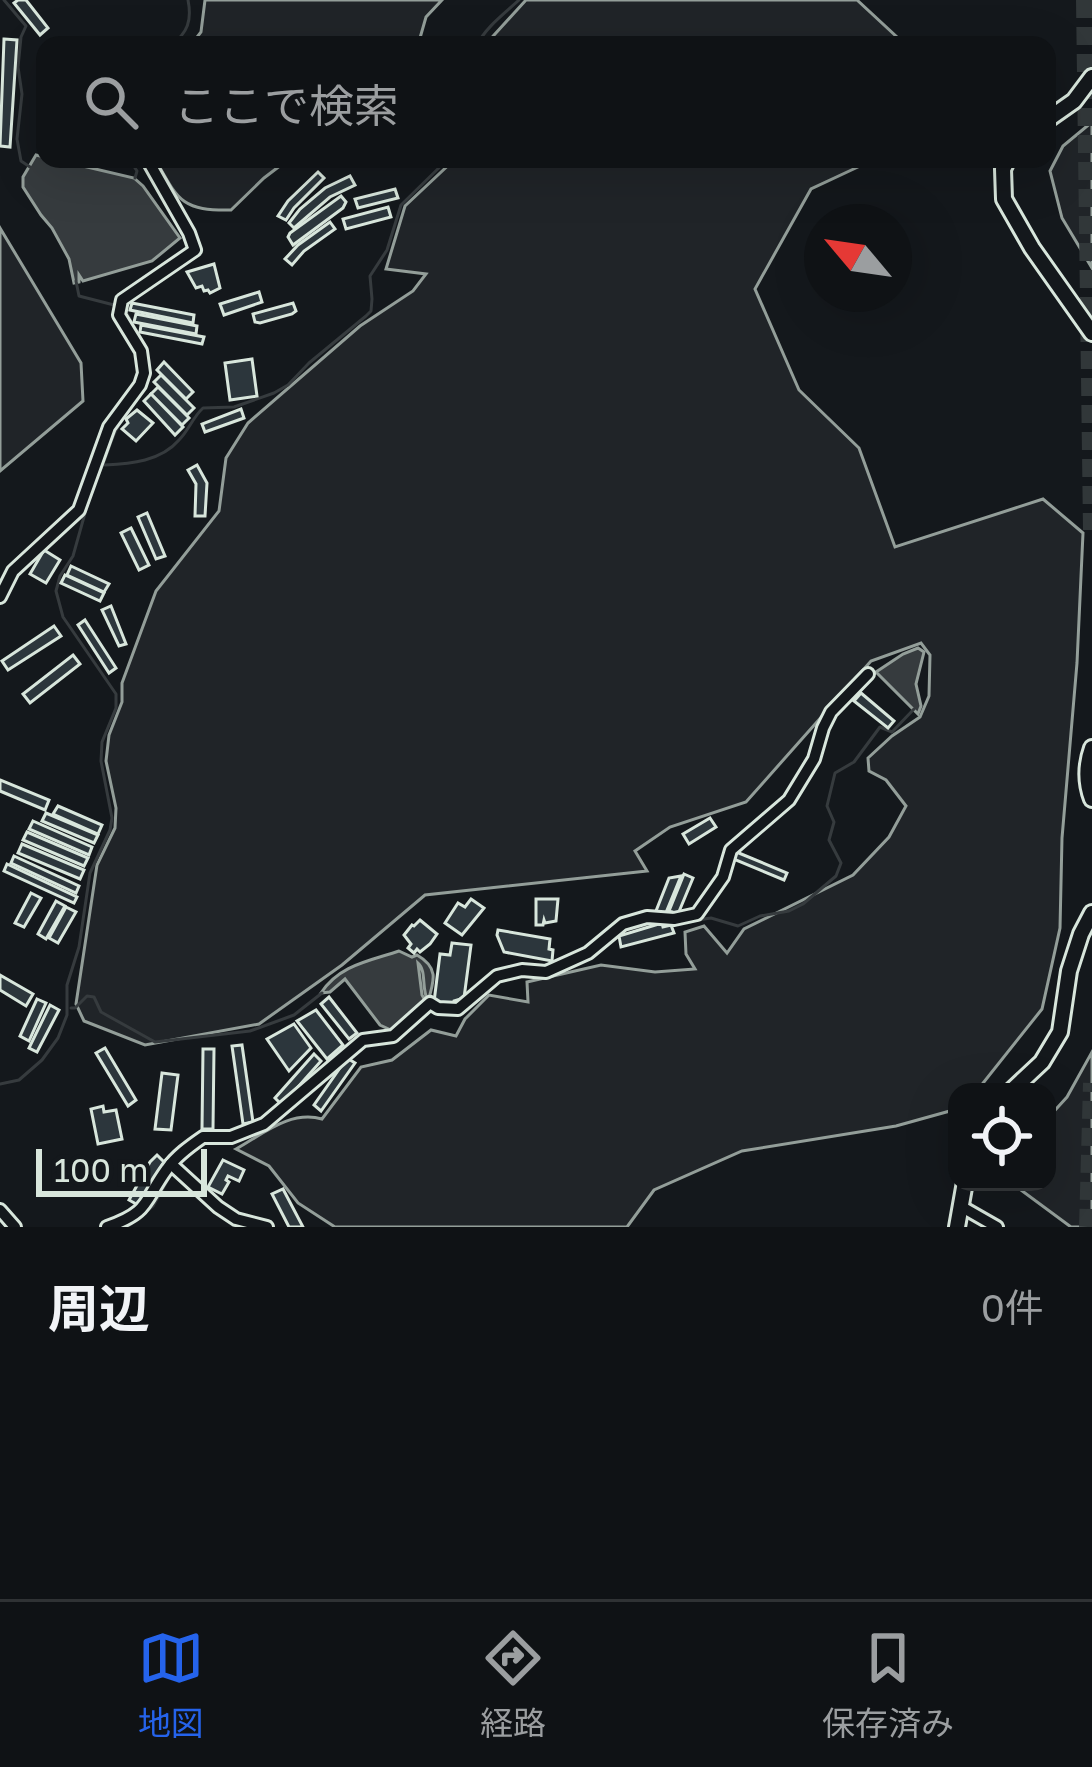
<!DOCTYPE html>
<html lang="ja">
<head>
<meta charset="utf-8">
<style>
	:root { --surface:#0f1215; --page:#1d2022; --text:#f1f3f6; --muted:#9b9ea0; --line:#2f3234; --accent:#2563eb }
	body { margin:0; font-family:"Golos Text","Noto Sans JP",sans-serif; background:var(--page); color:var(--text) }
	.controls { position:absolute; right:36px; bottom:36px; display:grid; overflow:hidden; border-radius:24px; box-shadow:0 12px 48px #0002 }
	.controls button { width:108px; height:108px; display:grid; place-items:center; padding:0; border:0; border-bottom:3px solid var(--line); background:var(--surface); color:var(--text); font:60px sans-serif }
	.compass { position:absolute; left:804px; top:204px; width:108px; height:108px; border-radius:50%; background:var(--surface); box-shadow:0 12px 48px #0002; rotate:299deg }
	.scale { position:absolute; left:36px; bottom:30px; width:171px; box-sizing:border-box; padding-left:12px; border:6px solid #d8e6dc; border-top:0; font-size:33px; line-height:42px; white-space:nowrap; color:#d8e6dc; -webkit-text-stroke:9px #14181c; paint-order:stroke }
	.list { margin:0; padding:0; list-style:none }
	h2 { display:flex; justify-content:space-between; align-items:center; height:156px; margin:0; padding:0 48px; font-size:51px }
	h2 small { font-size:39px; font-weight:400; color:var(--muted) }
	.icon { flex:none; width:66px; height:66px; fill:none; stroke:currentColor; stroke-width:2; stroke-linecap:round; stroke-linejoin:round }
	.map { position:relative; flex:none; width:1092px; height:1227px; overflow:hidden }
	.search { position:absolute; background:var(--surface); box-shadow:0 12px 48px #0002; left:36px; right:36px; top:36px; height:132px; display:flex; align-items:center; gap:30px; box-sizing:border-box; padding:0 42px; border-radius:24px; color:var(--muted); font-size:45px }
	.sheet { height:372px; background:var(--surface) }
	nav { display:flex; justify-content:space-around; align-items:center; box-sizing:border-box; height:168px; border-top:3px solid var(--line); background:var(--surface); font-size:33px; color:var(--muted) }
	nav a { display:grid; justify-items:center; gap:6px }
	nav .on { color:var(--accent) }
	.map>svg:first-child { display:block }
	.green { fill:#202428; stroke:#939e99; stroke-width:3 }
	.water { fill:#363b3e; stroke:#939e99; stroke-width:3 }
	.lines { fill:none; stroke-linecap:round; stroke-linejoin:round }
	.stream { stroke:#363b3e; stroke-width:3 }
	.building { fill:#2c363c; stroke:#d8e6dc; stroke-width:3 }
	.motorway-tunnel { stroke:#313739; stroke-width:18; stroke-dasharray:18 9; stroke-linecap:butt }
	.minor-casing { stroke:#d8e6dc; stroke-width:16 }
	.tertiary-casing { stroke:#d8e6dc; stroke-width:20 }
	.minor { stroke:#14181c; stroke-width:10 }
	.tertiary { stroke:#14181c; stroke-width:14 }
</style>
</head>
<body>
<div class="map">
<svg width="1092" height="1227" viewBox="0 0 1092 1227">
	<rect width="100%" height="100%" fill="#14181c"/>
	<!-- green -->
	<g class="green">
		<path d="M 205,0 L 442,0 L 426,17 L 418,45 L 191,45 L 201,32 Z"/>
		<path d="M 526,0 L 857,0 L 898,38 L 899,45 L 485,45 Z"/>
		<path d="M 1092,122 L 1092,268 L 1062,218 L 1050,171 L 1063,146 Z"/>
		<path d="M 155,159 L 289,159 L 264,178 L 231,210 C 181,211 178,200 155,159 Z"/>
		<path d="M 455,159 L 875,159 L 811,189 L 755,289 L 799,390 L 859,448 L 895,547 L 1043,499 L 1083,533 L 1077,663 L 1062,838 L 1060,928 L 1042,1009 L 976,1092 L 957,1092 L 957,1109 L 896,1126 L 742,1151 L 654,1190 L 627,1227 L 335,1227 L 298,1203 L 269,1166 L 236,1149 C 263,1134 290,1110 322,1119 L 361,1067 L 392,1060 L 431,1030 L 456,1036 L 465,1019 L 489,995 L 528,1002 L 527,982 L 601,965 L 655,972 L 695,969 L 686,954 L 685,932 L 704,926 L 727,953 L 744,929 L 853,875 L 889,837 L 906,806 L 886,780 L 869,771 L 868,758 L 892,736 L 920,717 L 929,696 L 930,655 L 921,643 L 871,661 L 746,802 L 670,827 L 635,851 L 647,871 L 425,895 L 342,965 L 259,1024 L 145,1045 L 84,1021 L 76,1004 L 97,865 L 115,828 L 116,808 L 106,761 L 109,735 L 122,702 L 122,683 L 156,591 L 219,511 L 226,458 L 248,423 L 360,326 L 413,291 L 426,274 L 386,269 L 405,206 Z"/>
		<path d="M 0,228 L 81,363 L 83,401 L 0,471 Z"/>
		<path d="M 1092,1052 L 1092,1227 L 1071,1227 L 1010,1182 L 1047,1182 L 1047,1119 L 1067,1097 Z"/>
	</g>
	<!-- water -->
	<g class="water">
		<path d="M 36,155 L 134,178 L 143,186 L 180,238 L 152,261 L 83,281 L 79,275 L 79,282 L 74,283 L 69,259 L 52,228 L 41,215 L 23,187 L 23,177 Z"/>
		<path d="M 918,648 L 924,652 L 916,684 L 921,706 L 918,714 L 876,672 L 903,654 Z"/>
		<path d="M 399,951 L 412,957 L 417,955 C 438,967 435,979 428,1001 C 421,989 427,971 418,963 L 422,995 L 426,1002 L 393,1031 L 380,1025 L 345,979 L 330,992 L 321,993 C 339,965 369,961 399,951 Z"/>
	</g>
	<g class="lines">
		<!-- stream -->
		<g class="stream">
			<path d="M 4,0 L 26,26 L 21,37 L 18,67 L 22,94 L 17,139 L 21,161 L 30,167"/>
			<path d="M 171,45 C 188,33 192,20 188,0"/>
			<path d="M 477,45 C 486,27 504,14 519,0"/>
			<path d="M 129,159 L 137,171 L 135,178"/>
			<path d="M 76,281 L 79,296 L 118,306"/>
			<path d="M 105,465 C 131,464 161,461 179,440 C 189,430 193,417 203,408 L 234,407 L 274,393 L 288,385 L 309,363 L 366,316 L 371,311 L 372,299 L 370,276 L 387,250 L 401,205 L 448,159"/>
			<path d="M 93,483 C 105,467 107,448 116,430 C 122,419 131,409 138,398 C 163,364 142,343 125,310"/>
			<path d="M 684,922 L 711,918 L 738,926 L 760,916 L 789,911 L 803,904 L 836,876 L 841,863 L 829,840 L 834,822 L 827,806 L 835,773 L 854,762 L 880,727 L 892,732 L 914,709"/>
			<path d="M 625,930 L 656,923"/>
			<path d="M 518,976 L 539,976"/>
			<path d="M 71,1008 L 75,1008 L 87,996 L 94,997 L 101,1012 L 155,1042 L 250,1031 L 294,1015 L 322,993"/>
			<path d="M 459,1013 L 475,1001"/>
			<path d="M 0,1084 L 19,1080 L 42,1060 L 58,1038 L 67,1015 L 67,985 L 79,947 L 90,873 L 110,830 L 112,818 L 101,761 L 102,742 L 116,708 L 116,694 L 63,617 L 56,591 L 60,576 L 73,556 L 91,492"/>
			<path d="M 127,1227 L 153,1206 L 171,1174 L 176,1174"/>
		</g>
	</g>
	<!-- building -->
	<g class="building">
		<path d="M 18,0 L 26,0 L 48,28 L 40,35 L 14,3 Z"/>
		<path d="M 4,39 L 17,40 L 10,147 L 0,146 Z"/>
		<path d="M 318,172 L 324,178 L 294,208 L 286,220 L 278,216 L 288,201 Z"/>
		<path d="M 350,176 L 355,185 L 330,197 L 294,228 L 289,223 L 300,209 L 325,188 Z"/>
		<path d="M 395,189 L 398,198 L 358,208 L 355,199 Z"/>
		<path d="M 341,196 L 346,202 L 343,208 L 293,245 L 288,237 L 290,233 Z"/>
		<path d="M 388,207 L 391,217 L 346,229 L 343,219 Z"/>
		<path d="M 330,222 L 335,229 L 304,251 L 292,265 L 285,259 L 298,245 Z"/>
		<path d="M 214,264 L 220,288 L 210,293 L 208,290 L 204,291 L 202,286 L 196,288 L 187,272 Z"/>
		<path d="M 259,292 L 262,302 L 224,315 L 220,304 Z"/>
		<path d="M 132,303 L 194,315 L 193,323 L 130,310 Z"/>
		<path d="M 293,303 L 296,311 L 292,314 L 260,323 L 255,322 L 253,314 Z"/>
		<path d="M 136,314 L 197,326 L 196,334 L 134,322 Z"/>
		<path d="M 141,325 L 204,337 L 202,344 L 140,332 Z"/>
		<path d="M 252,359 L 257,396 L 230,400 L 225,363 Z"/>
		<path d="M 164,362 L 193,392 L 186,399 L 157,370 Z"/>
		<path d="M 161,375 L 194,408 L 187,415 L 154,382 Z"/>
		<path d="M 158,387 L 189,418 L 182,425 L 151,394 Z"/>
		<path d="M 151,394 L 183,427 L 175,435 L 144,401 Z"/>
		<path d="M 241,409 L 244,418 L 205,432 L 202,424 Z"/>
		<path d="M 137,410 L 153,423 L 136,441 L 122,429 L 128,423 L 126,419 Z"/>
		<path d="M 197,465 L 207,483 L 205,516 L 195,516 L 196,484 L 188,470 Z"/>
		<path d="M 147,513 L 165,556 L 156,559 L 138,517 Z"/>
		<path d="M 131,528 L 149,565 L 139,570 L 121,533 Z"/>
		<path d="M 44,550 L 60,560 L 46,583 L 30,574 Z"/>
		<path d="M 71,566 L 109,584 L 104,592 L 67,575 Z"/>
		<path d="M 65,575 L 104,593 L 100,601 L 61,583 Z"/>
		<path d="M 111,606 L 126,644 L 119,646 L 102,610 Z"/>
		<path d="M 85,620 L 116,668 L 109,673 L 78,625 Z"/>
		<path d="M 54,626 L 61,636 L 8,670 L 2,661 Z"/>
		<path d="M 73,655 L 80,664 L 30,703 L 23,694 Z"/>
		<path d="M 861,693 L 894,721 L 888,728 L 854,701 Z"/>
		<path d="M 0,780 L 49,800 L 45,810 L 0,791 Z"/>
		<path d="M 58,806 L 102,825 L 98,834 L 53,814 Z"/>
		<path d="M 46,813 L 98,835 L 94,843 L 42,821 Z"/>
		<path d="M 710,818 L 716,827 L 689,844 L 683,834 Z"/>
		<path d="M 33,821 L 92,847 L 89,855 L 29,829 Z"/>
		<path d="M 27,832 L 88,858 L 84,866 L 23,840 Z"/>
		<path d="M 22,844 L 84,870 L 80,879 L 18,853 Z"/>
		<path d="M 734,851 L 787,873 L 784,880 L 731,858 Z"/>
		<path d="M 14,856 L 79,886 L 76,893 L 11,863 Z"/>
		<path d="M 7,864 L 77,897 L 74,903 L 4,871 Z"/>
		<path d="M 684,874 L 693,878 L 678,914 L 669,911 Z"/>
		<path d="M 681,876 L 665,915 L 656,911 L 669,878 Z"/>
		<path d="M 31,893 L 41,898 L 24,927 L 15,923 Z"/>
		<path d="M 471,899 L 484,908 L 462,935 L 445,923 L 458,903 L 465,907 Z"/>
		<path d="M 536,899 L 558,899 L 556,921 L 545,923 L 544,920 L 543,925 L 536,925 Z"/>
		<path d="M 56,901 L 65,906 L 46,939 L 38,934 Z"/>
		<path d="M 66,907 L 76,912 L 58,943 L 49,938 Z"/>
		<path d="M 420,920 L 437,934 L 430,944 L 420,952 L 417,949 L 414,953 L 408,948 L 411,944 L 404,935 L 412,925 L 414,926 Z"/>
		<path d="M 662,923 L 663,927 L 671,925 L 674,933 L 621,947 L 619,936 Z"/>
		<path d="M 498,930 L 550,939 L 549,949 L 553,950 L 552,961 L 504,952 L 497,935 Z"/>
		<path d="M 452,943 L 471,945 L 464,998 L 454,1001 L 453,1005 L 434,1002 L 440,954 L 450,955 Z"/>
		<path d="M 0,975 L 33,994 L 26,1006 L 0,990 Z"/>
		<path d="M 329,997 L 357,1033 L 349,1039 L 321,1004 Z"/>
		<path d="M 37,999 L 46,1003 L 29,1041 L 20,1036 Z"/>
		<path d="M 50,1005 L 59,1010 L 37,1052 L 29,1048 Z"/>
		<path d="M 316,1010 L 343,1045 L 327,1059 L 297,1021 Z"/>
		<path d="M 294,1024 L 311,1048 L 289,1071 L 267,1039 Z"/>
		<path d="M 242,1045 L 253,1122 L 243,1124 L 232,1046 Z"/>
		<path d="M 105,1048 L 136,1100 L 128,1106 L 96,1053 Z"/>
		<path d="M 203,1049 L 214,1049 L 213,1129 L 202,1129 Z"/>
		<path d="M 314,1054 L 321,1061 L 282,1105 L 275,1098 Z"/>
		<path d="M 347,1058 L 355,1063 L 321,1111 L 314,1105 Z"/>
		<path d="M 162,1073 L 178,1075 L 171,1130 L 155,1129 Z"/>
		<path d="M 103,1106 L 104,1112 L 116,1110 L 122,1139 L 98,1144 L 91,1109 Z"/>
		<path d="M 157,1155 L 164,1162 L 138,1205 L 129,1200 L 150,1162 Z"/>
		<path d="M 223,1160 L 244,1170 L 239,1181 L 228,1176 L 226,1180 L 229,1182 L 222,1194 L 208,1187 Z"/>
		<path d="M 283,1189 L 303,1227 L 289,1227 L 272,1194 Z"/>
	</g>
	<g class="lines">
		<!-- motorway-tunnel -->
		<g class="motorway-tunnel">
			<path d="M 1085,0 L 1092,530"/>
			<path d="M 1088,1227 L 1092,1083"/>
		</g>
		<!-- minor casing -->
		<g class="minor-casing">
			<g id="minor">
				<path d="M 0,597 L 13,571 L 79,510 L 109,427 L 140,385 L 144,373 L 141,351 L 119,315 L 122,300 L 195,250 L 189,233 L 147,159"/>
				<path d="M 171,1164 L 218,1207 L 236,1219 L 267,1227"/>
				<path d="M 962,1207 L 997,1227"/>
				<path d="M 0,1210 L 15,1227"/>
				<path d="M 107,1227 C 150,1212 143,1202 167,1169 C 176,1156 190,1146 203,1137 L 231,1137 L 264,1124 L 363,1040 L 393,1036 L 430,1003 L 438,1008 L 458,1009 L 497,976 L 522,970 L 546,972 L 588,953 L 623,924 L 647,917 L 674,919 L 697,914 L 723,877 L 731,850 L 789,800 L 814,759 L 823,728 L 831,712 L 868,674"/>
			</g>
		</g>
		<!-- tertiary casing -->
		<g class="tertiary-casing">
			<g id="tertiary">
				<path d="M 1047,120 L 1074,101 L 1092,77"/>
				<path d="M 1008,159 L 1003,169 L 1004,199 L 1032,248 L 1092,333"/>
				<path d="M 1092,748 C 1086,765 1086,783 1092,799"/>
				<path d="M 1010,1092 L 1042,1062 L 1060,1032 L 1069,971 L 1081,934 L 1092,913"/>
				<path d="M 957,1227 L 965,1182"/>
			</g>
		</g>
		<!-- minor -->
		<use href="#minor" class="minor"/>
		<!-- tertiary -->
		<use href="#tertiary" class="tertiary"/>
	</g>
</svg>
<div class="controls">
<button><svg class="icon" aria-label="locate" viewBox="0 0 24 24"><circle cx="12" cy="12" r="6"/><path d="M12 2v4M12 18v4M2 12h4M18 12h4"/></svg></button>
</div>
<svg class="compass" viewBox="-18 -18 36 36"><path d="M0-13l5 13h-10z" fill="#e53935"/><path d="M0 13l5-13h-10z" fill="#9b9ea0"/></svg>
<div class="scale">100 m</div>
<div class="search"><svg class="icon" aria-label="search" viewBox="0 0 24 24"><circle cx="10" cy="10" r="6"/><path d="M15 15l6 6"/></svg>ここで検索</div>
</div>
<section class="sheet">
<h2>周辺<small>0件</small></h2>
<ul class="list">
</ul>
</section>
<nav>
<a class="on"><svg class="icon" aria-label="map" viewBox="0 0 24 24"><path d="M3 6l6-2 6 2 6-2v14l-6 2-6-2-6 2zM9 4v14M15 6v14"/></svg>地図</a>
<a><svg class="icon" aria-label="directions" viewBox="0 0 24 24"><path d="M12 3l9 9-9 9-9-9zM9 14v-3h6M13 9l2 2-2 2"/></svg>経路</a>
<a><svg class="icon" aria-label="saved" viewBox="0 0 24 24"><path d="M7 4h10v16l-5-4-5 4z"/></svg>保存済み</a>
</nav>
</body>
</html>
